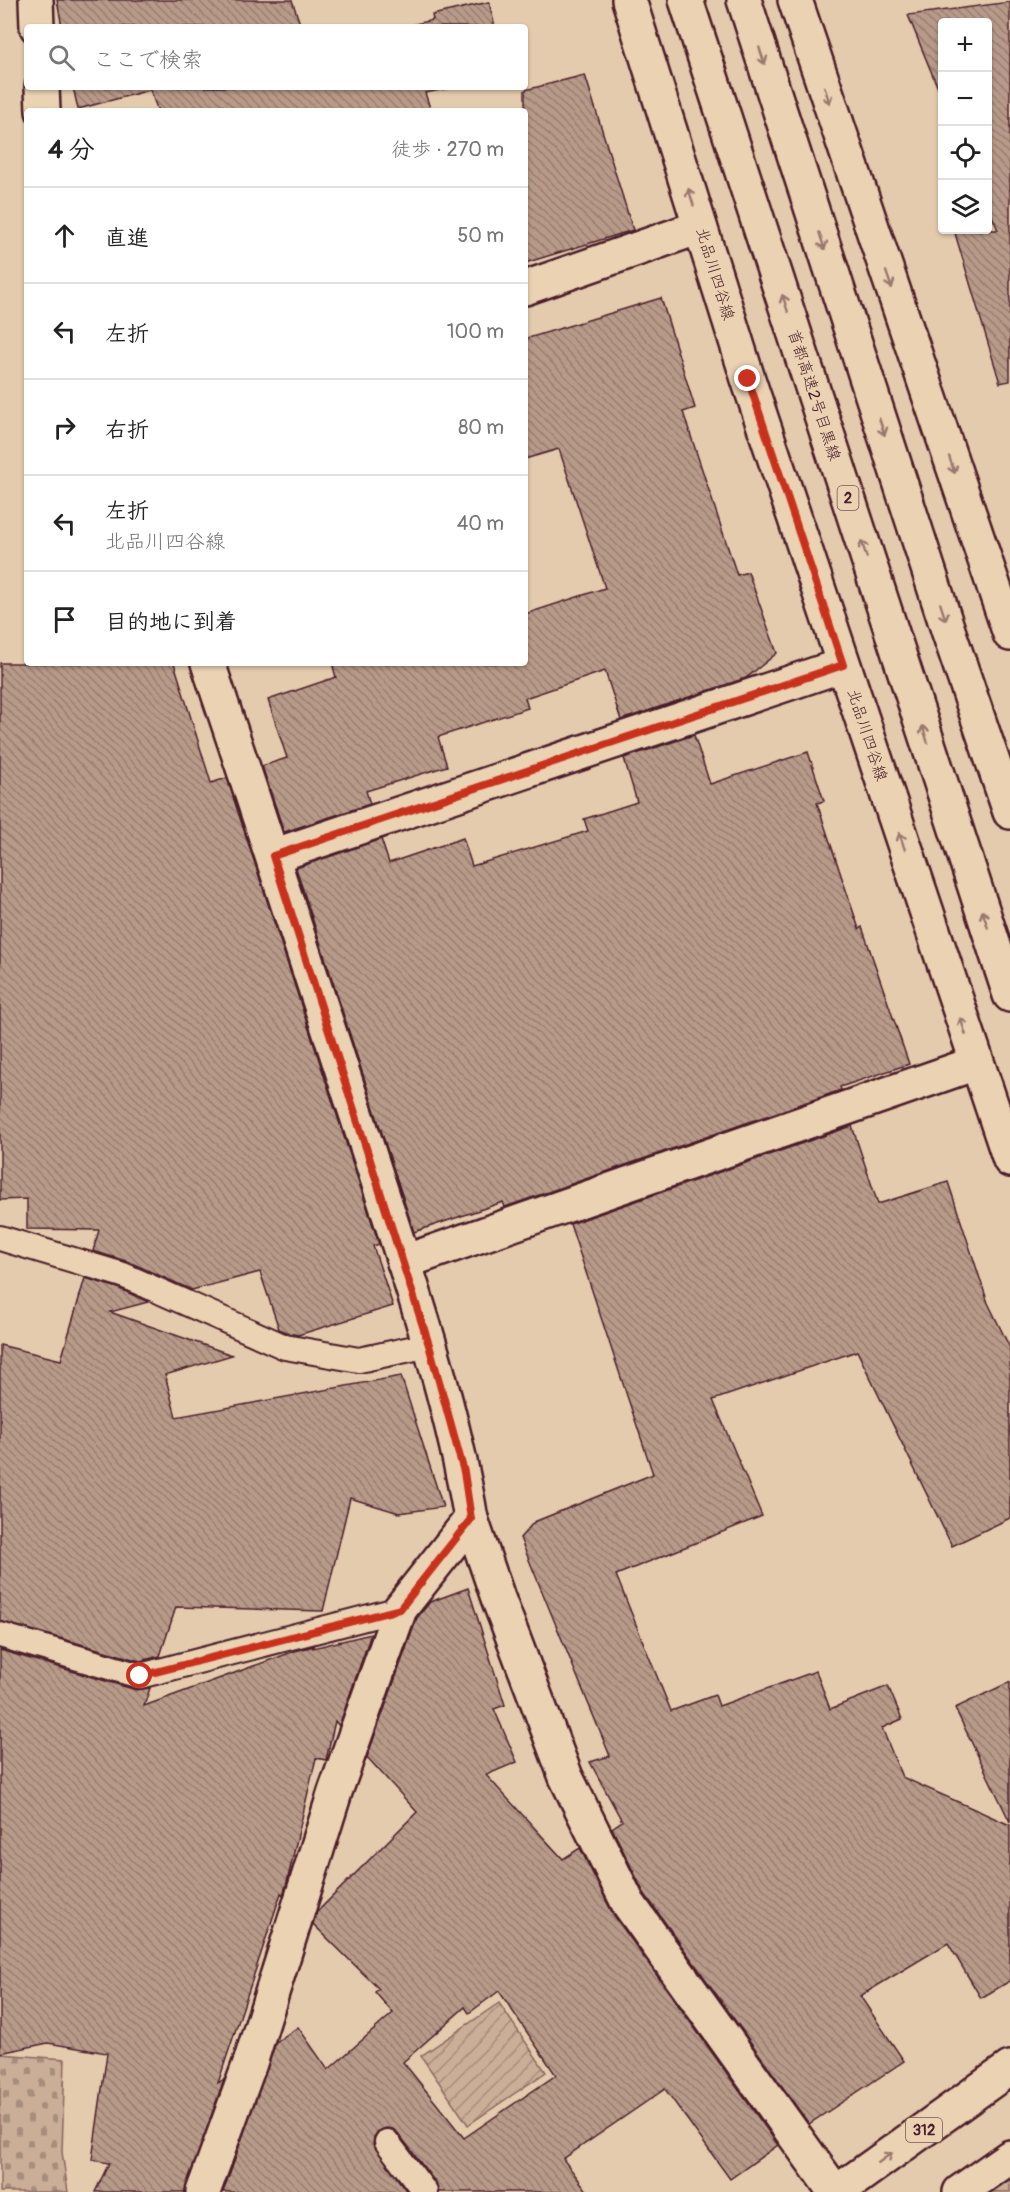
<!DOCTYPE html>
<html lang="ja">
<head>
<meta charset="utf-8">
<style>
	:root { --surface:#fff; --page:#f2f2f2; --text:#222; --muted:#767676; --line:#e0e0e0 }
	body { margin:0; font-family:Pangolin,"Klee One",sans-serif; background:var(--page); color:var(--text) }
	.controls { position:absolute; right:18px; top:18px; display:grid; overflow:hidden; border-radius:6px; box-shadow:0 2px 4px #0004 }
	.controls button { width:54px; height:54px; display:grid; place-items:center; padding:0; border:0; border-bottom:2px solid var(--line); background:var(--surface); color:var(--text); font:30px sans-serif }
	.stop { position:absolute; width:18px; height:18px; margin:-14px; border:4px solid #c8321e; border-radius:50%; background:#fff }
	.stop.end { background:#c8321e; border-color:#fff; box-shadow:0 2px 6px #0008 }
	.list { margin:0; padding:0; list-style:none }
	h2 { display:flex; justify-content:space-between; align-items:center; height:78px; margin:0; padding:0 24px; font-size:26px }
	h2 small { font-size:20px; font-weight:400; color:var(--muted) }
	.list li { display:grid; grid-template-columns:39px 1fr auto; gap:18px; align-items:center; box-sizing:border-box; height:96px; padding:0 24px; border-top:2px solid var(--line) }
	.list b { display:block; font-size:22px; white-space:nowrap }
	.list p { margin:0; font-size:20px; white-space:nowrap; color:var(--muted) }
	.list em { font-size:20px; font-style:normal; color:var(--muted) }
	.icon { flex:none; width:33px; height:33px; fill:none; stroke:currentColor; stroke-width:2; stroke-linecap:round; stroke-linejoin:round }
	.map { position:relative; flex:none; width:1010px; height:2192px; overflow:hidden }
	.search { position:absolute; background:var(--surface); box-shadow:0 2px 4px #0004; left:24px; top:24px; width:504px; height:66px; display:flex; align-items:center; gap:15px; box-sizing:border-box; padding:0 21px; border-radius:6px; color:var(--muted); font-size:22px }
	.panel { position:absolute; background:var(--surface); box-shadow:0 2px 4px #0004; left:24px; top:108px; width:504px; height:558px; border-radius:6px }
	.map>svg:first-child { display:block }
	.cemetery { fill:url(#cemetery-stones); stroke:#8a6661; stroke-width:1.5 }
	.park { fill:url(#park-crowns); stroke:#8a6661; stroke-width:1.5 }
	.garden { fill:url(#garden-furrows); stroke:#8a6661; stroke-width:1.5 }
	.building { fill:url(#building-back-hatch); stroke:#4a1f2b; stroke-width:1.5; fill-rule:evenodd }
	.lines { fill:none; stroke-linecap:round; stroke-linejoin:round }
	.service-casing { stroke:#4a1f2b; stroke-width:28 }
	.minor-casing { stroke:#4a1f2b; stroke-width:38 }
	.secondary-casing { stroke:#4a1f2b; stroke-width:38 }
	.primary-casing { stroke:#4a1f2b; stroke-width:38 }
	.motorway-casing { stroke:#4a1f2b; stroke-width:38 }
	.service { stroke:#ead2b2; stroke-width:24 }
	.minor { stroke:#ead2b2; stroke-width:33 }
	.secondary { stroke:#ead2b2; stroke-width:33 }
	.primary { stroke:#ead2b2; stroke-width:33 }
	.motorway { stroke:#ead2b2; stroke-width:33 }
	.oneway { stroke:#9a786e }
	.route { stroke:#c8321e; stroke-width:8 }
	.labels { text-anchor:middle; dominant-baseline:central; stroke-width:5; stroke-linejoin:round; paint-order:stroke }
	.shield { fill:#ead2b2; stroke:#7a5554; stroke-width:1.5 }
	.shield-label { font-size:15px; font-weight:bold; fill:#4a1f2b }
	.street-label { font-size:16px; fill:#4a1f2b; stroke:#ead2b2 }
</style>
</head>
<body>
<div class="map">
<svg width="1010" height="2192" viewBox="0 0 1010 2192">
	<defs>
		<pattern id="cemetery-stones" width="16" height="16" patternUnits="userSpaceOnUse" patternTransform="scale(1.5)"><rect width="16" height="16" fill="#caae97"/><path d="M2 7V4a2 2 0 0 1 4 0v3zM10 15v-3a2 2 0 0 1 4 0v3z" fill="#a68d7b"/></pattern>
		<pattern id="park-crowns" width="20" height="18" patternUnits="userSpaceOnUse" patternTransform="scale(1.5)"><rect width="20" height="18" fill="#caae97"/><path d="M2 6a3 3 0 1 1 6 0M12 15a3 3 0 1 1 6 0" fill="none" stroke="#a68d7b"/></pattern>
		<pattern id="garden-furrows" width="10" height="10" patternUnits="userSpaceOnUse" patternTransform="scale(1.5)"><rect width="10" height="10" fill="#caae97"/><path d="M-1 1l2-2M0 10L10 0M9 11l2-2" fill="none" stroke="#a68d7b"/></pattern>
		<pattern id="building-back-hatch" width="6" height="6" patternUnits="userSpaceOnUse" patternTransform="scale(1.5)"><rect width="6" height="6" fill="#b89a89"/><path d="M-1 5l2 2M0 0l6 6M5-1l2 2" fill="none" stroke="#987d70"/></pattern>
	</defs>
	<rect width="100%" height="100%" fill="#e4cbad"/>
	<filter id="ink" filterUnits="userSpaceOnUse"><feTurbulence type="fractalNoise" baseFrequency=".0167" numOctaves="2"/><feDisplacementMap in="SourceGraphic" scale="12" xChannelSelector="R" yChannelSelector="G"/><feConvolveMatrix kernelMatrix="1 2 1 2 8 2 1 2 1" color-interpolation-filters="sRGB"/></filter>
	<g filter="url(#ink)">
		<!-- cemetery -->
		<path class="cemetery" d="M 0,2054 L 65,2059 L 62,2152 L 68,2192 L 0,2192 Z"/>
		<!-- park -->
		<path class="park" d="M 1010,2172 L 1010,2192 L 979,2192 Z"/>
		<!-- garden -->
		<path class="garden" d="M 499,2003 L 546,2072 L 468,2125 L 421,2056 Z"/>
		<!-- building -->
		<g class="building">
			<path d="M 57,0 L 292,0 L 301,27 L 62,27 Z"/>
			<path d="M 489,2 L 495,27 L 402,27 L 433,20 L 432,15 Z"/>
			<path d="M 1010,2 L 1010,381 L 1000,383 L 954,230 L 998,230 L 987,204 L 987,22 L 942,22 L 942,98 L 908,15 Z"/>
			<path d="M 585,75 L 633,230 L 525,263 L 525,90 Z"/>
			<path d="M 73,87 L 455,87 L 425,93 L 431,111 L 158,111 L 150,90 L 78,109 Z"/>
			<path d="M 661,298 L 695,408 L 683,412 L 737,575 L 748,572 L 777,653 L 746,678 L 621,720 L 605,671 L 525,698 L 528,708 L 438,737 L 447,766 L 366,791 L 370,804 L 284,832 L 262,766 L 287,758 L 268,700 L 336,677 L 332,663 L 525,663 L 525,614 L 605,588 L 559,449 L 525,459 L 525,339 Z"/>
			<path d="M 0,663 L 174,663 L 211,783 L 227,778 L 379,1244 L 373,1246 L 393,1306 L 298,1335 L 289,1333 L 279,1329 L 260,1272 L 192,1290 L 129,1262 L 93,1251 L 99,1230 L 27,1229 L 27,1199 L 0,1200 Z"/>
			<path d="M 694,735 L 710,784 L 808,752 L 824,801 L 817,803 L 859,929 L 862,927 L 909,1064 L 840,1087 L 841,1090 L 505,1207 L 503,1202 L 414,1232 L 296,868 L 381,839 L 389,863 L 463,838 L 472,866 L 588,831 L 584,819 L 637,802 L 624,758 Z"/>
			<path d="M 852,1126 L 878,1204 L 948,1182 L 988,1303 L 1010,1348 L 1010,1518 L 952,1546 L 857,1351 L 713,1400 L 762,1516 L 616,1575 L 671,1711 L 715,1695 L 719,1706 L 816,1671 L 830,1709 L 888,1686 L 902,1719 L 882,1728 L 902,1777 L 1010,1825 L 1010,1981 L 981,1998 L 948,1943 L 860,1996 L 904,2061 L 809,2124 L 644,1893 L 612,1828 L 622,1821 L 590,1762 L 610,1756 L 520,1538 L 534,1522 L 653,1474 L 570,1224 Z"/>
			<path d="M 85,1278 L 118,1288 L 148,1302 L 110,1312 L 232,1355 L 165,1375 L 176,1417 L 401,1376 L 443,1507 L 399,1513 L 350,1498 L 323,1611 L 176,1607 L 160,1656 L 140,1661 L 0,1621 L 0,1345 L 61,1360 Z"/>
			<path d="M 468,1588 L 505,1705 L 494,1709 L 517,1762 L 486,1775 L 563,1859 L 580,1848 L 613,1914 L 778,2145 L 730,2179 L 665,2089 L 563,2159 L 588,2192 L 439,2192 L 436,2183 L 398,2133 L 393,2129 L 386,2128 L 378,2131 L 374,2137 L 373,2144 L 407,2192 L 223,2192 L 276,2042 L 298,2027 L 328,2070 L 393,2013 L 375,1992 L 379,1989 L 313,1924 L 317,1912 L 417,1812 L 367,1757 L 417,1618 L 430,1602 ZM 499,1991 L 556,2075 L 464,2138 L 403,2062 L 465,2007 L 469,2013 Z"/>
			<path d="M 371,1634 L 339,1726 L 335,1721 L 326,1760 L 316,1758 L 287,1882 L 283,1895 L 281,1893 L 218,2083 L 224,2079 L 185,2192 L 95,2192 L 109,2163 L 92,2160 L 107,2053 L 48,2043 L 0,2053 L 0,1650 L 136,1690 L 150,1688 L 144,1706 L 295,1651 L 314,1646 L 313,1648 Z"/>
			<path d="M 1010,1682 L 1010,1822 L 955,1708 Z"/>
		</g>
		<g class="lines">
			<!-- service casing -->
			<g class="service-casing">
				<g id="service">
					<path d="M 0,1238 L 123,1275 L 285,1347 L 359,1360 L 429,1345"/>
					<path d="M 0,1635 L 140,1676 L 400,1609"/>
					<path d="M 387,2142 L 425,2192"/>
				</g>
			</g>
			<!-- minor casing -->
			<g class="minor-casing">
				<g id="minor">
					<path d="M 36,0 L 37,27"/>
					<path d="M 42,87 L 43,111"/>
					<path d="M 525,288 L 700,227"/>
					<path d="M 273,856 L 843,665"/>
					<path d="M 404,1262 L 976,1063"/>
					<path d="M 471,1519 L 498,1598 L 566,1777 L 628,1903 L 835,2192"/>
					<path d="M 203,2192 L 250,2063 L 335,1792 L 400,1609 L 471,1519 C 451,1396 407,1272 369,1153 C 316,990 263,826 208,663"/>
				</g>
			</g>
			<!-- secondary casing -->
			<g class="secondary-casing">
				<g id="secondary">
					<path d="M 629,0 L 748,379 L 1010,1160"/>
					<path d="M 795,0 L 1010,634"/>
				</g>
			</g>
			<!-- primary casing -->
			<g class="primary-casing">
				<g id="primary">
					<path d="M 837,2192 L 1010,2068"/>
					<path d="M 960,2192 L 1010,2157"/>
				</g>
			</g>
			<!-- motorway casing -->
			<g class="motorway-casing">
				<g id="motorway">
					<path d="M 686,0 L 1010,995"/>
					<path d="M 744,0 L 949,633 L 1010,812"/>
				</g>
			</g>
			<!-- service -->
			<use href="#service" class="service"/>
			<!-- minor -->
			<use href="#minor" class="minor"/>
			<!-- secondary -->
			<use href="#secondary" class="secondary"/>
			<!-- primary -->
			<use href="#primary" class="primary"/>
			<!-- motorway -->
			<use href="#motorway" class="motorway"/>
		</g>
		<!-- one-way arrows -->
		<defs><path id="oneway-shaft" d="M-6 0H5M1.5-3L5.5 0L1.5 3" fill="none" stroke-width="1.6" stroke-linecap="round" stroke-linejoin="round" transform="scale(1.5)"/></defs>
		<g class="oneway">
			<use href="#oneway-shaft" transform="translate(762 56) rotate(72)"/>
			<use href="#oneway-shaft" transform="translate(827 95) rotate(72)"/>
			<use href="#oneway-shaft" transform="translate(691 197) rotate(-107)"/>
			<use href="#oneway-shaft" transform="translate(822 241) rotate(72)"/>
			<use href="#oneway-shaft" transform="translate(889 280) rotate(71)"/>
			<use href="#oneway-shaft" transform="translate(785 303) rotate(-108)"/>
			<use href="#oneway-shaft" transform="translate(882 427) rotate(72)"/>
			<use href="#oneway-shaft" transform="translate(952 465) rotate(71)"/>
			<use href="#oneway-shaft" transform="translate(864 549) rotate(-108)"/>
			<use href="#oneway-shaft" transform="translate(943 612) rotate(72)"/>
			<use href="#oneway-shaft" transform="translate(925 734) rotate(-108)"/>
			<use href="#oneway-shaft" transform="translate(902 841) rotate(-108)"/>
			<use href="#oneway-shaft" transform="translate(985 919) rotate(-108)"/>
			<use href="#oneway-shaft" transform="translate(963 1026) rotate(-108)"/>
			<use href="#oneway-shaft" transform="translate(885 2158) rotate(-36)"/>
		</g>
	</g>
	<g class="lines" filter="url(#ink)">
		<!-- route -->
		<path class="route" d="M 140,1676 L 400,1609 L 471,1519 L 464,1472 L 429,1345 L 273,856 L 843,665 L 748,379"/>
	</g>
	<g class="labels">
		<!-- shield labels -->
		<g class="shield">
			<rect x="837.5" y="486" width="21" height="24" rx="4.5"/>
			<rect x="906" y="2118" width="36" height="24" rx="4.5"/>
		</g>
		<g class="shield-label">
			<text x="848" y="498">2</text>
			<text x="924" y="2130">312</text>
		</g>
		<!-- street labels -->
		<g class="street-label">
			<text transform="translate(715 274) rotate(73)">北品川四谷線</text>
			<text transform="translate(814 395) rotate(72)">首都高速2号目黒線</text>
			<text transform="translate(867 735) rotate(72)">北品川四谷線</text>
		</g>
	</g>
</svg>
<div class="controls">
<button>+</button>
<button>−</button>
<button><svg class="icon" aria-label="locate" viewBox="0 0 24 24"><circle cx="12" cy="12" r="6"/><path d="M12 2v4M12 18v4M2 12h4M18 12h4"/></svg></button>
<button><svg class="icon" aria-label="layers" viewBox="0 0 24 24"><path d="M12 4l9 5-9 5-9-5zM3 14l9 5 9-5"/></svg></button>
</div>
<div class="stop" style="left:140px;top:1676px"></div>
<div class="stop end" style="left:748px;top:379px"></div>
<div class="search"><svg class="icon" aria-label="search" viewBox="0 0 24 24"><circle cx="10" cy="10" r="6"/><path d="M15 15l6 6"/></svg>ここで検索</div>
<section class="panel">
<h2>4 分<small>徒歩 · 270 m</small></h2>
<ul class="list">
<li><svg class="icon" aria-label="ahead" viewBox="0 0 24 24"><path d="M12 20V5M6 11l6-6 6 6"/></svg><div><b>直進</b></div><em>50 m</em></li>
<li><svg class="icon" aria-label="left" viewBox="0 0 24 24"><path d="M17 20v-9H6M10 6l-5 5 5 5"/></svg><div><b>左折</b></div><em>100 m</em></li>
<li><svg class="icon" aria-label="right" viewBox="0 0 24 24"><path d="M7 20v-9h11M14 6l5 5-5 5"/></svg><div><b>右折</b></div><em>80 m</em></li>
<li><svg class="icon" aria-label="left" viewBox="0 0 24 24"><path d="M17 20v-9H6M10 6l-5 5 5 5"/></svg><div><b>左折</b><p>北品川四谷線</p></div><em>40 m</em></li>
<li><svg class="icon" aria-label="arrive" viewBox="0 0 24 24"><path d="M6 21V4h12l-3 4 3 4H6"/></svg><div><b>目的地に到着</b></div></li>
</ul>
</section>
</div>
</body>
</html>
